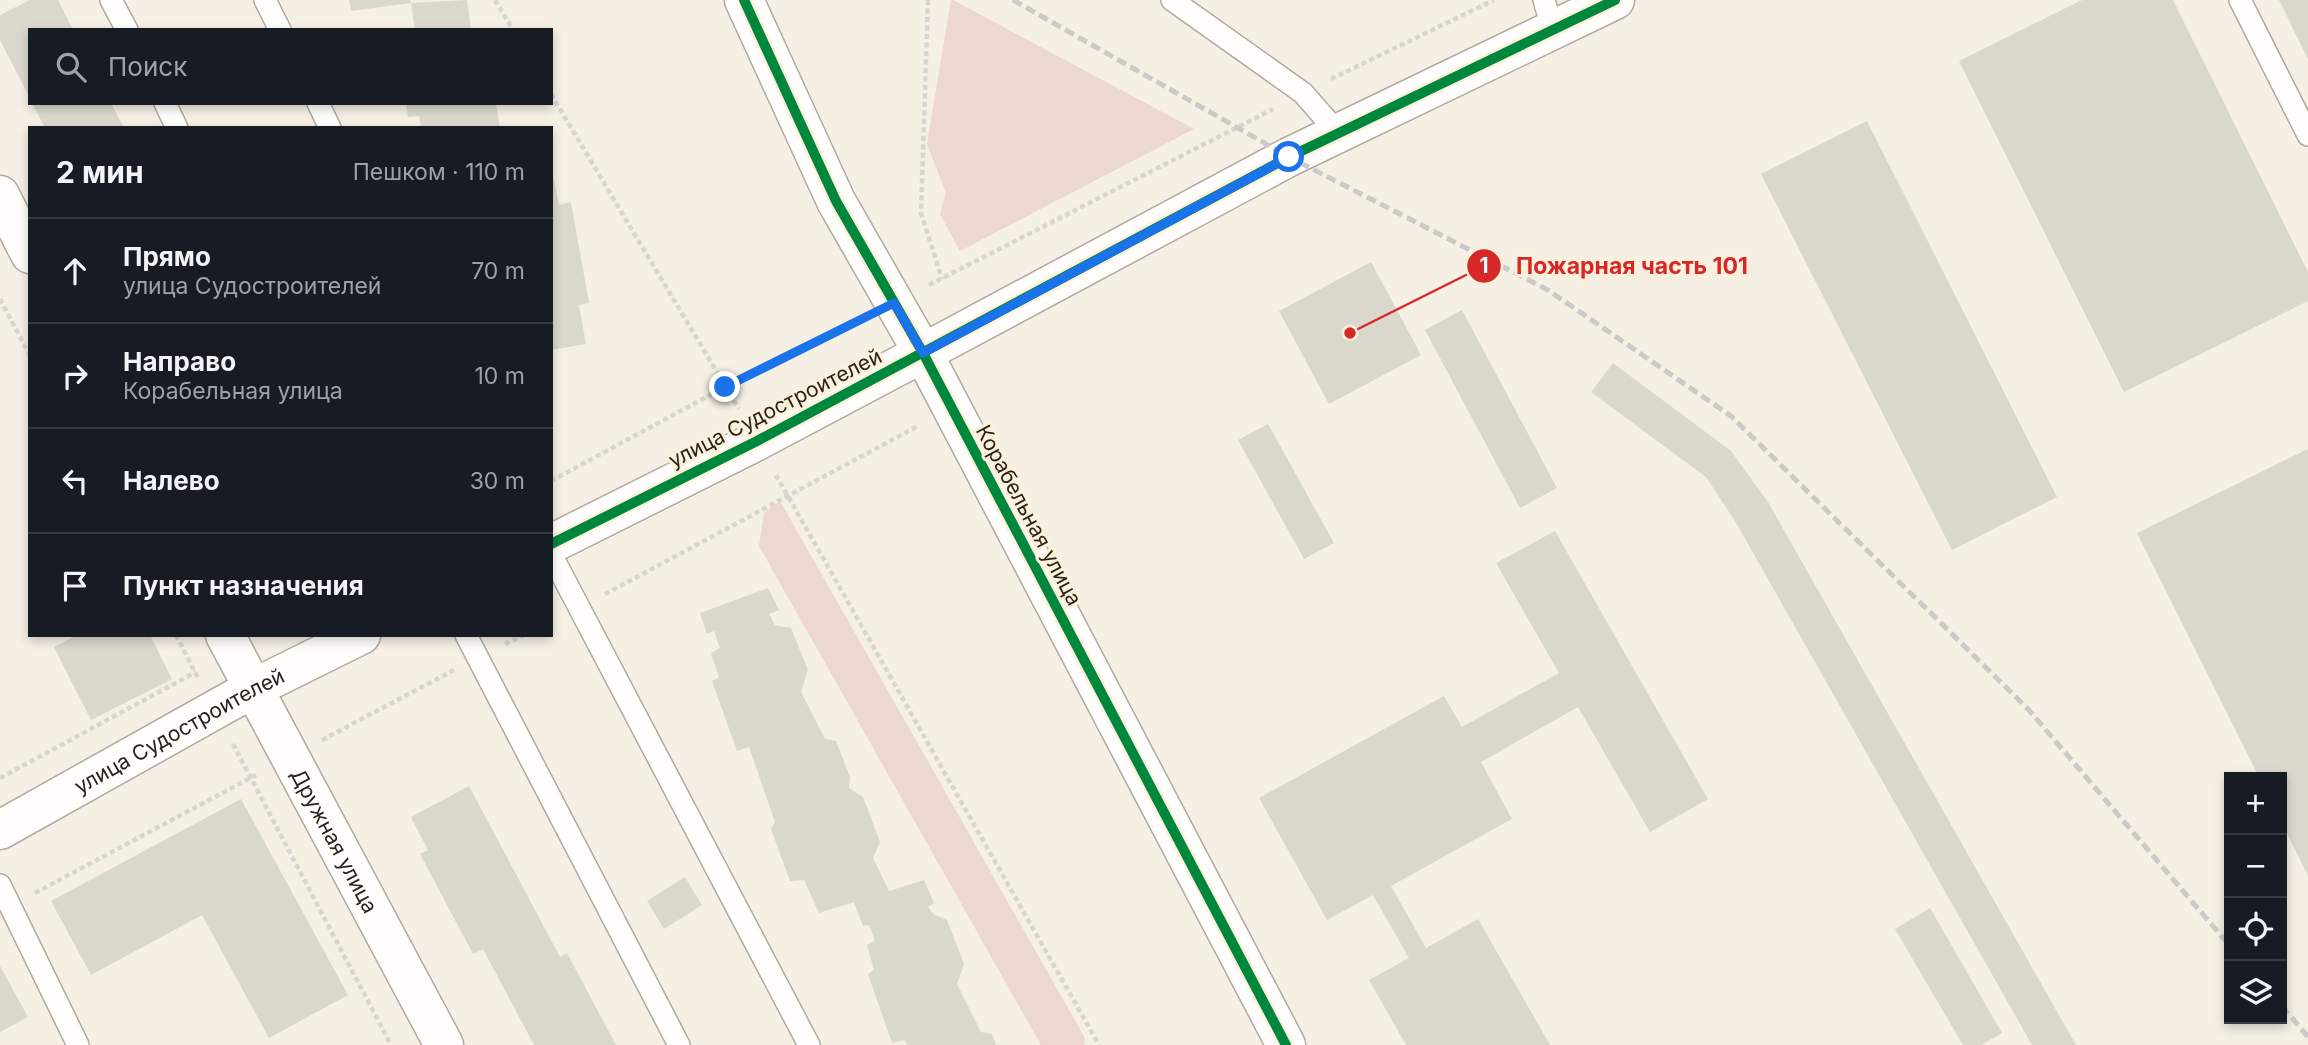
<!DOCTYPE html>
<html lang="ru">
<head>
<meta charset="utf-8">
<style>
	:root { --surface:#171b24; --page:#242831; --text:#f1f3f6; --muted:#9ea1a6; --line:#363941 }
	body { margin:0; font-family:Inter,sans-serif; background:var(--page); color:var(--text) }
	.controls { position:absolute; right:21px; bottom:21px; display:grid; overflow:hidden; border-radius:0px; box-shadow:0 4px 10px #0003 }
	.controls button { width:63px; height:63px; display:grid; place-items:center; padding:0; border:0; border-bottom:2px solid var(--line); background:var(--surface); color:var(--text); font:35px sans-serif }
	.stop { position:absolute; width:21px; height:21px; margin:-16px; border:5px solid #1a73e8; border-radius:50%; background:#fff }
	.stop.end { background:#1a73e8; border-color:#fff; box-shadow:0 2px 7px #0008 }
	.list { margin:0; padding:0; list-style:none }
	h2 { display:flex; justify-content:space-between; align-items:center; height:91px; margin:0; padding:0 28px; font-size:30px }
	h2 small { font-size:23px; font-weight:400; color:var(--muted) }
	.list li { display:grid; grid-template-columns:46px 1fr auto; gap:21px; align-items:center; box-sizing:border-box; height:105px; padding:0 28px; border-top:2px solid var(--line) }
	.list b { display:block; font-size:26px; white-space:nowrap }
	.list p { margin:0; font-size:23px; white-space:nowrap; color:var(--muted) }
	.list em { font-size:23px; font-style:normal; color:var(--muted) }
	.icon { flex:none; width:38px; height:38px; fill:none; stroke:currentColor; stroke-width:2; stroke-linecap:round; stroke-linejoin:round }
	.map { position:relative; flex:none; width:2308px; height:1045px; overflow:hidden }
	.search { position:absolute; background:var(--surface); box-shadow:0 4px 10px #0003; left:28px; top:28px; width:525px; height:77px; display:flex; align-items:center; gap:18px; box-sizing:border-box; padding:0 24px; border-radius:0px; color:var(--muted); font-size:26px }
	.panel { position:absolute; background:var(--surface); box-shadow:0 4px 10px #0003; left:28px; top:126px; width:525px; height:511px; border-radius:0px }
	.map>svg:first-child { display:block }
	.green { fill:#ecd7d1 }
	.building { fill:#dad8cc }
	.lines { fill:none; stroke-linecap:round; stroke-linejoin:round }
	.lane-casing { stroke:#b0aba1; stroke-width:24 }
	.street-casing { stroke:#b0aba1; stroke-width:41 }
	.secondary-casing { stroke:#b0aba1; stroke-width:41 }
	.path { stroke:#d7d5d1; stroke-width:4.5; stroke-dasharray:5 3.5; stroke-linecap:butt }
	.lane { stroke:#fefdfb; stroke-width:21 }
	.street { stroke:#fefdfb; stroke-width:38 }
	.secondary { stroke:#fefdfb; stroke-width:38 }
	.rail { stroke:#cccac7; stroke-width:5; stroke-dasharray:10 5; stroke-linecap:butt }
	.cycleway-casing { stroke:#fdf1dc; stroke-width:15 }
	.cycleway { stroke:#00873e; stroke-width:10 }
	.route { stroke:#1a73e8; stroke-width:9 }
	.labels { text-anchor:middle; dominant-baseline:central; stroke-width:6; stroke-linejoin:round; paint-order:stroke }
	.street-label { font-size:21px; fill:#29231a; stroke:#fdf1dc }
	.leader { fill:none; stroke:#d62828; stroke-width:2.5 }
	.callout-dot { fill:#d62828; stroke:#fdf1dc; stroke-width:2.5 }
	.mark-label { font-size:21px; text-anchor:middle; font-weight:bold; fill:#fff }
	.callout-label { font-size:23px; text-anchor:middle; font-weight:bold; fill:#d62828; stroke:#fdf1dc; stroke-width:6; stroke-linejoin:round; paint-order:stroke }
</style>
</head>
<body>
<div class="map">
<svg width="2308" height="1045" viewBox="0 0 2308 1045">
	<rect width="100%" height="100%" fill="#f5efe4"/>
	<!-- green -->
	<g class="green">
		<path d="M 951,0 L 953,0 L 1194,129 L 960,251 L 940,214 L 946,193 L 927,144 Z"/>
		<path d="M 780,501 L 1085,1038 L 1084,1045 L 1041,1045 L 759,546 L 764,513 Z"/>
	</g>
	<!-- building -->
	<g class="building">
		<path d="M 30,0 L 58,0 L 73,30 L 30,30 L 30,98 L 0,40 L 0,15 Z"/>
		<path d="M 349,0 L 410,0 L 411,3 L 467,0 L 471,30 L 415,30 L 411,3 L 351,11 Z"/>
		<path d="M 2082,0 L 2173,0 L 2308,272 L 2308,301 L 2124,392 L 1959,61 Z"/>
		<path d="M 2279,0 L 2308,0 L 2308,59 Z"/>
		<path d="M 32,103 L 111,103 L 124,128 L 45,128 Z"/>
		<path d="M 406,103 L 496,103 L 500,128 L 421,128 L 419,116 L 408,117 Z"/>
		<path d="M 1867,121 L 2057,497 L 1952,550 L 1761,174 Z"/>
		<path d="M 551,166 L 559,205 L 571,202 L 589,303 L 579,305 L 586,344 L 551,350 Z"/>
		<path d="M 1371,262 L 1421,355 L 1329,404 L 1279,311 Z"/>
		<path d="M 1462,310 L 1557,488 L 1520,508 L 1425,330 Z"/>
		<path d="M 1613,363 L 1731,451 L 1768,502 L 2076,1045 L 2032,1045 L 1735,521 L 1706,477 L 1591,392 Z"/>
		<path d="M 1268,424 L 1334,543 L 1304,559 L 1238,440 Z"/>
		<path d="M 2308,449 L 2308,876 L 2282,823 L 2282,777 L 2259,777 L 2137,533 Z"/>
		<path d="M 1555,531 L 1708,799 L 1650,832 L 1578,707 L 1481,762 L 1512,819 L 1391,886 L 1426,948 L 1478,919 L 1550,1045 L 1406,1045 L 1369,980 L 1409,958 L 1373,895 L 1327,920 L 1259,798 L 1444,696 L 1462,727 L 1559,673 L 1496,563 Z"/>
		<path d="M 768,588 L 779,610 L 769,614 L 775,625 L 791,628 L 808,670 L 801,692 L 825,739 L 836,741 L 850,777 L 849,788 L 863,797 L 880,842 L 873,858 L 889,891 L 924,880 L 934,903 L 928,907 L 933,914 L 947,920 L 964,964 L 957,984 L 981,1032 L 992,1034 L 996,1045 L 907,1045 L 905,1040 L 892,1043 L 868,974 L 874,970 L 867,945 L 875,941 L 869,925 L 863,926 L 854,902 L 819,913 L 804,880 L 790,881 L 771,829 L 775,822 L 749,747 L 737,751 L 712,681 L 719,677 L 711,653 L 720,648 L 714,631 L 707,634 L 700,613 Z"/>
		<path d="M 77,635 L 150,635 L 172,679 L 91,720 L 54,647 Z"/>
		<path d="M 469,786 L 560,957 L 567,953 L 616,1045 L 534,1045 L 483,949 L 473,954 L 420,854 L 428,850 L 411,817 Z"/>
		<path d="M 241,799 L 348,995 L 269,1038 L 202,915 L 91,975 L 51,901 Z"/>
		<path d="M 685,877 L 702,905 L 664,929 L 647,901 Z"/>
		<path d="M 1930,908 L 2002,1033 L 1981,1045 L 1963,1045 L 1895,929 Z"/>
		<path d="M 0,966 L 28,1017 L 0,1032 Z"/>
	</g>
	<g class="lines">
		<!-- lane casing -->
		<g class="lane-casing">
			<g id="lane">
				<path d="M 111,0 L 127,30"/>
				<path d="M 265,0 L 280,30"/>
				<path d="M 1172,0 L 1303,93 L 1338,133"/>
				<path d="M 1544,0 L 1553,31"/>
				<path d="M 2240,0 L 2308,135"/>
				<path d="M 165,103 L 177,128"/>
				<path d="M 318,103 L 330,128"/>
				<path d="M 551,554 L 809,1045"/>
				<path d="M 466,635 L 679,1045"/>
				<path d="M 0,885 L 78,1045"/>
			</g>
		</g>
		<!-- street casing -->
		<g class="street-casing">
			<g id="street">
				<path d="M 0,195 L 30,254"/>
				<path d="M 923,353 L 1289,157 L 1615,0"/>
				<path id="s1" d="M 225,635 L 444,1045"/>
			</g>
		</g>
		<!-- secondary casing -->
		<g class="secondary-casing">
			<g id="secondary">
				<path d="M 744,0 L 836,201 L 923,353 L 1286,1045"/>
				<path d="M 551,544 L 757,441 L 923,353"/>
				<path id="s2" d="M 0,830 L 252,689 L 361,635"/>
			</g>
		</g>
		<!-- path -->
		<g class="path">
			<path d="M 495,0 L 513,30"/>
			<path d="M 928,0 L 921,213 L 942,279"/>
			<path d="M 1331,79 L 1494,0"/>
			<path d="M 551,94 L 739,409"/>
			<path d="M 929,285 L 1273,109"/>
			<path d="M 0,299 L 30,356"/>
			<path d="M 776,475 L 1099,1045"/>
			<path d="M 551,481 L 725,387 L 862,319"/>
			<path d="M 605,594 L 918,426"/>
			<path d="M 176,635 L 198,678"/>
			<path d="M 505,644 L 524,635"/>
			<path d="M 322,740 L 454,670"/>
			<path d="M 233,744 L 391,1045"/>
			<path d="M 0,778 L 196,672"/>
			<path d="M 35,893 L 256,775"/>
		</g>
		<!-- lane -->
		<use href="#lane" class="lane"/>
		<!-- street -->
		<use href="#street" class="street"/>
		<!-- secondary -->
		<use href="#secondary" class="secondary"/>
		<!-- rail -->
		<g class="rail">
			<path d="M 1013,0 L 1289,157 L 1548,290 L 1731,416 L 2028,709 L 2229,945"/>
			<path d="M 2282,1006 L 2308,1037"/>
		</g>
		<!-- cycleway casing -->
		<g class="cycleway-casing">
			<g id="cycleway">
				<path d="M 744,0 L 836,201 L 923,353 L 1286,1045"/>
				<path d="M 551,544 L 757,441 L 1289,157 L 1615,0"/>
			</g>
		</g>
		<!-- cycleway -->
		<use href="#cycleway" class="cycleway"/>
	</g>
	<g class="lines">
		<!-- route -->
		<path class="route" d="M 725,387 L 894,303 L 923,353 L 1289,157"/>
	</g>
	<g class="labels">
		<!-- street labels -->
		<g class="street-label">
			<text transform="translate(775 408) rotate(-27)">улица Судостроителей</text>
			<text transform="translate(1029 515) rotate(62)">Корабельная улица</text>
			<text stroke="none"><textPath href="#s2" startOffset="205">улица Судостроителей</textPath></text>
			<text stroke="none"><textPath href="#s1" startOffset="233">Дружная улица</textPath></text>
		</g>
	</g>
	<!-- callouts -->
	<path class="leader" d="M1350 333L1484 266"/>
	<g class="callout-dot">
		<circle cx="1350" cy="333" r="7"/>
		<circle cx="1484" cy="266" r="18"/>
	</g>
	<g class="mark-label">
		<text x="1484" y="273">1</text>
	</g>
	<g class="callout-label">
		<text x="1632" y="274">Пожарная часть 101</text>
	</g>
</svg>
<div class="controls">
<button>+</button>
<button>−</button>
<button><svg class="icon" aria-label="locate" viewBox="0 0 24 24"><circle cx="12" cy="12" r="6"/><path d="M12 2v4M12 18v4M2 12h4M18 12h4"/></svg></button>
<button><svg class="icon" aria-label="layers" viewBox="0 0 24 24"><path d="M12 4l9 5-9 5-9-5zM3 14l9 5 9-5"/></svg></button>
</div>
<div class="stop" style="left:1289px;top:157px"></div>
<div class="stop end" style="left:725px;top:387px"></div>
<div class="search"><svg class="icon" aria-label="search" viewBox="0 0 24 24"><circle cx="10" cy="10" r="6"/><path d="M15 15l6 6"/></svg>Поиск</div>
<section class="panel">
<h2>2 мин<small>Пешком · 110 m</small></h2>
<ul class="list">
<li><svg class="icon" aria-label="ahead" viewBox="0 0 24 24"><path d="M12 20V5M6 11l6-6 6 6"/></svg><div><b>Прямо</b><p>улица Судостроителей</p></div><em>70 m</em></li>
<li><svg class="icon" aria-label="right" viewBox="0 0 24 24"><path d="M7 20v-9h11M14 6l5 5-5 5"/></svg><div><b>Направо</b><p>Корабельная улица</p></div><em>10 m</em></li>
<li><svg class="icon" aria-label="left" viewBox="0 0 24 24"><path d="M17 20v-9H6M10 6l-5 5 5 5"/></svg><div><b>Налево</b></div><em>30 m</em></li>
<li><svg class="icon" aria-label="arrive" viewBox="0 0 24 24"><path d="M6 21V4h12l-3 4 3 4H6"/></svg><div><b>Пункт назначения</b></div></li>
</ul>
</section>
</div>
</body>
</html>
